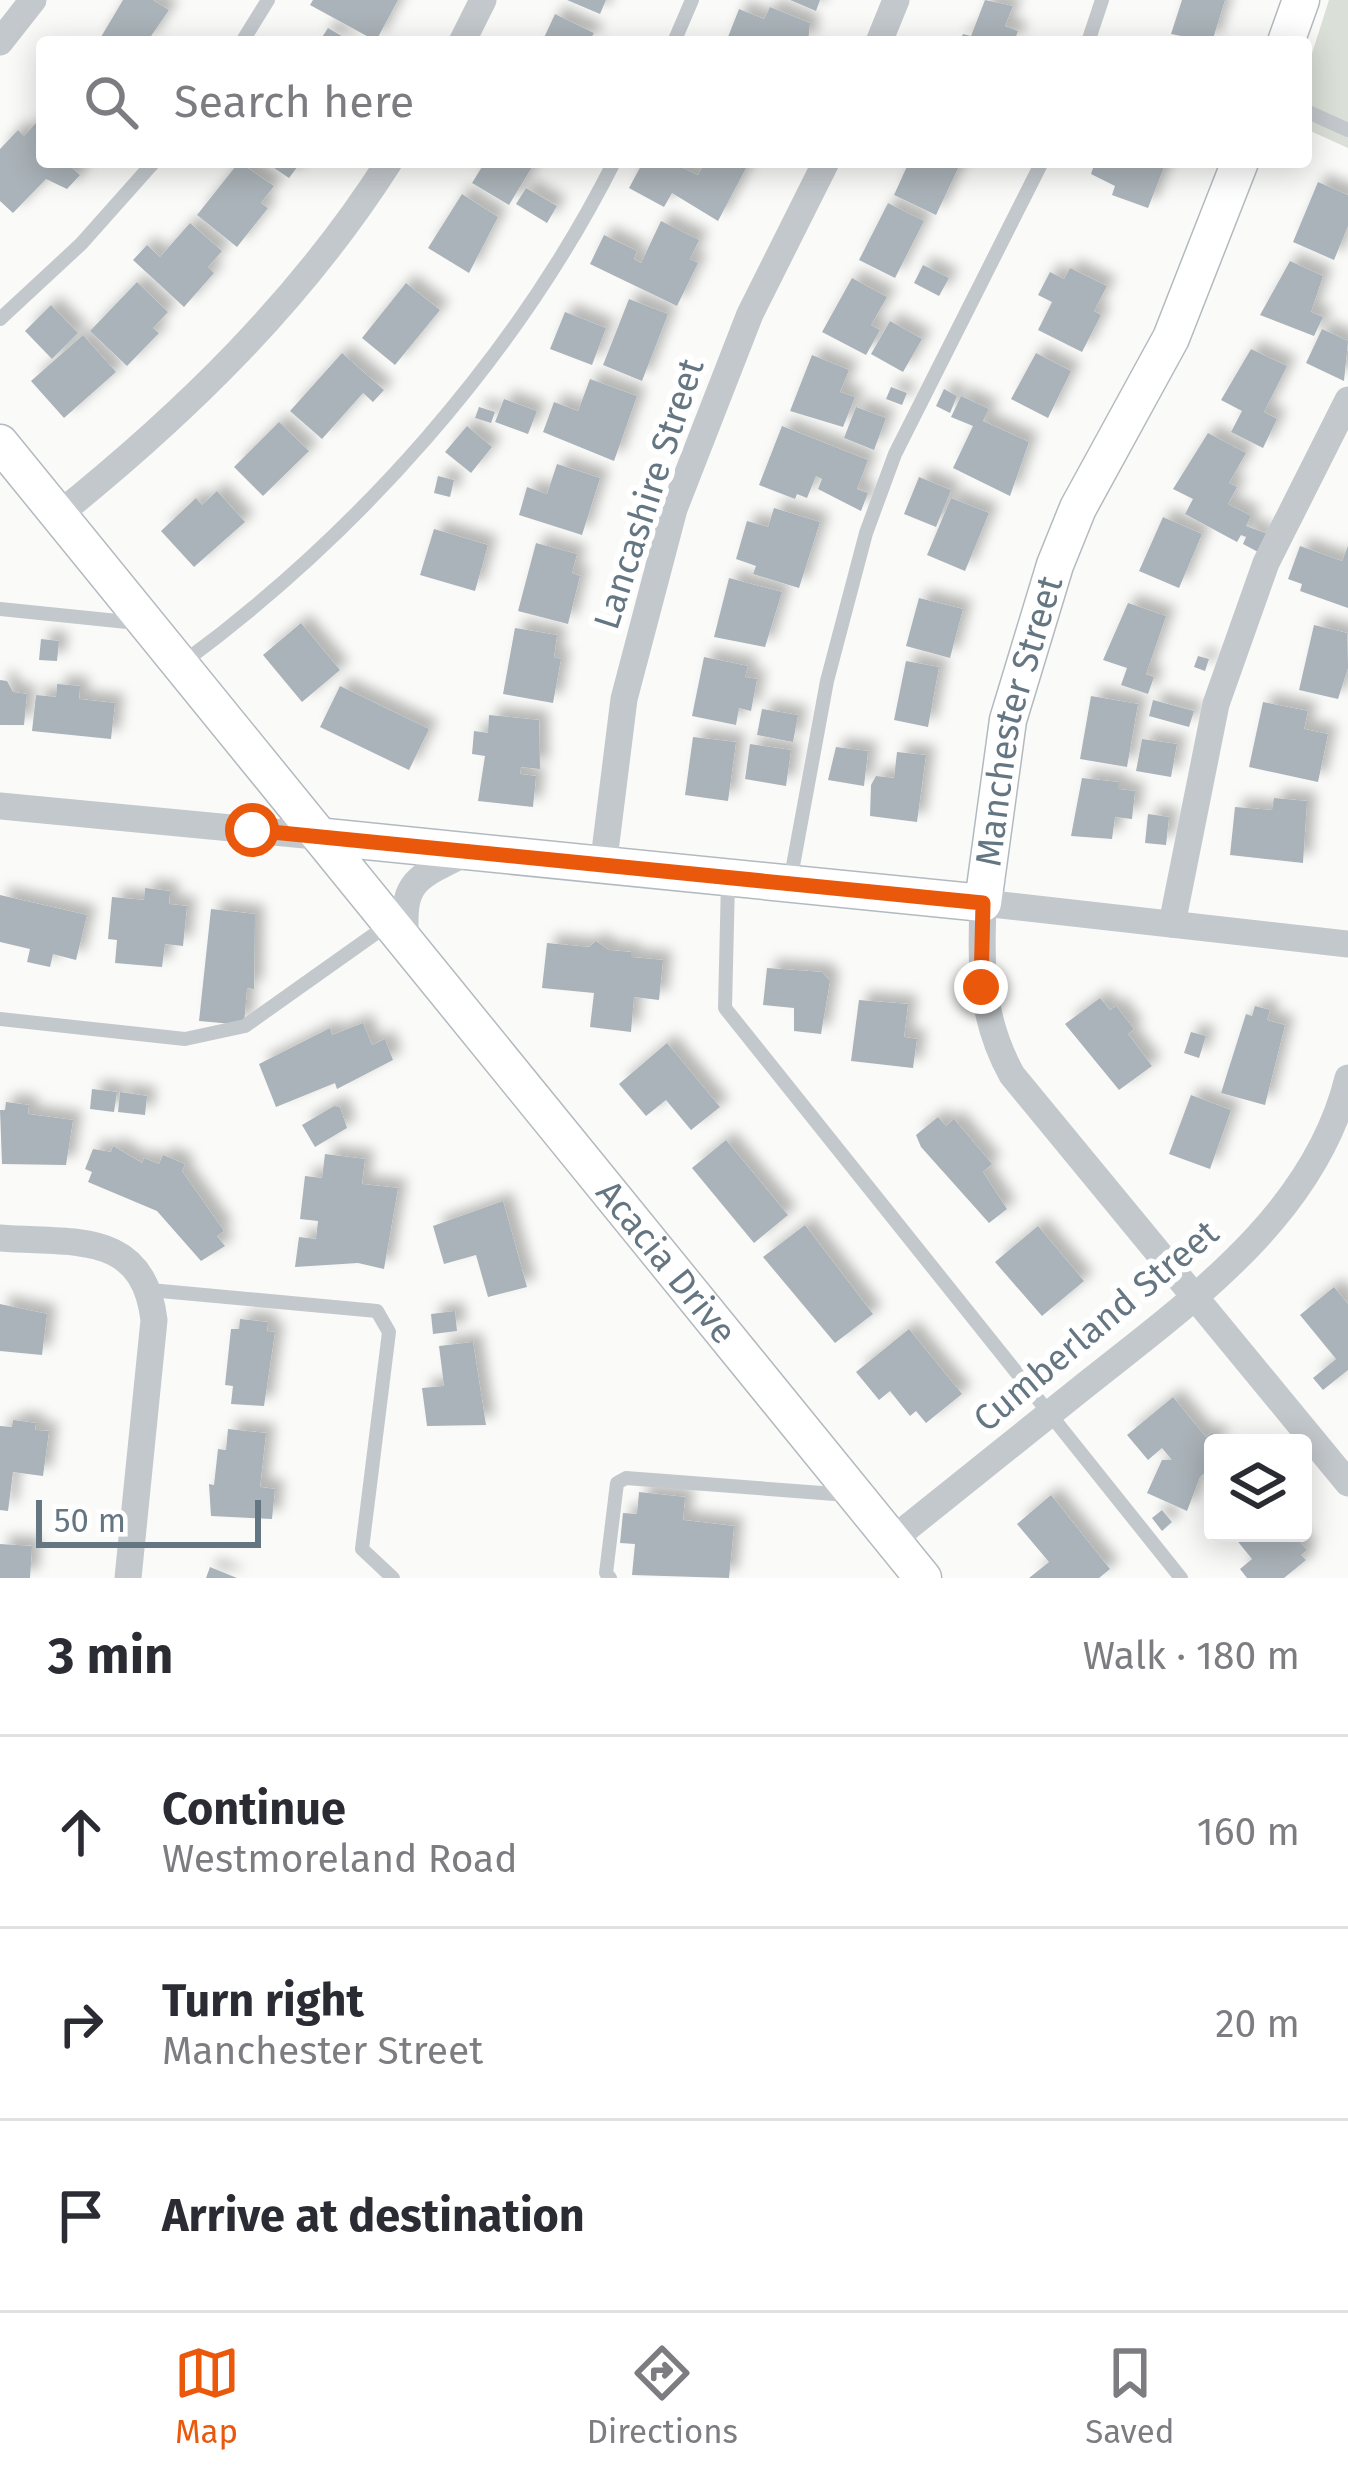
<!DOCTYPE html>
<html lang="en">
<head>
<meta charset="utf-8">
<style>
	:root { --surface:#fff; --page:#f7f7f7; --text:#2b2b33; --muted:#7c7c81; --line:#e1e1e2; --accent:#ea580c }
	body { margin:0; font-family:"Fira Sans",sans-serif; background:var(--page); color:var(--text) }
	.controls { position:absolute; right:36px; bottom:36px; display:grid; overflow:hidden; border-radius:12px; box-shadow:0 6px 30px #0003 }
	.controls button { width:108px; height:108px; display:grid; place-items:center; padding:0; border:0; border-bottom:3px solid var(--line); background:var(--surface); color:var(--text); font:60px sans-serif }
	.scale { position:absolute; left:36px; bottom:30px; width:225px; box-sizing:border-box; padding-left:12px; border:6px solid #657683; border-top:0; font-size:33px; line-height:42px; white-space:nowrap; color:#657683; -webkit-text-stroke:9px #fff; paint-order:stroke }
	.stop { position:absolute; width:36px; height:36px; margin:-27px; border:9px solid #ea580c; border-radius:50%; background:#fff }
	.stop.end { background:#ea580c; border-color:#fff; box-shadow:0 3px 12px #0008 }
	.list { margin:0; padding:0; list-style:none }
	h2 { display:flex; justify-content:space-between; align-items:center; height:156px; margin:0; padding:0 48px; font-size:51px }
	h2 small { font-size:39px; font-weight:400; color:var(--muted) }
	.list li { display:grid; grid-template-columns:78px 1fr auto; gap:36px; align-items:center; box-sizing:border-box; height:192px; padding:0 48px; border-top:3px solid var(--line) }
	.list b { display:block; font-size:45px; white-space:nowrap }
	.list p { margin:0; font-size:39px; white-space:nowrap; color:var(--muted) }
	.list em { font-size:39px; font-style:normal; color:var(--muted) }
	.icon { flex:none; width:66px; height:66px; fill:none; stroke:currentColor; stroke-width:2; stroke-linecap:round; stroke-linejoin:round }
	.map { position:relative; flex:none; width:1348px; height:1578px; overflow:hidden }
	.search { position:absolute; background:var(--surface); box-shadow:0 6px 30px #0003; left:36px; right:36px; top:36px; height:132px; display:flex; align-items:center; gap:30px; box-sizing:border-box; padding:0 42px; border-radius:12px; color:var(--muted); font-size:45px }
	.sheet { height:732px; background:var(--surface) }
	nav { display:flex; justify-content:space-around; align-items:center; box-sizing:border-box; height:168px; border-top:3px solid var(--line); background:var(--surface); font-size:33px; color:var(--muted) }
	nav a { display:grid; justify-items:center; gap:6px }
	nav .on { color:var(--accent) }
	.map>svg:first-child { display:block }
	.green { fill:#dadfd7 }
	.building { fill:#aab3b9; filter:url(#shadow) }
	.lines { fill:none; stroke-linecap:round; stroke-linejoin:round }
	.secondary-casing { stroke:#b3babf; stroke-width:39 }
	.lane { stroke:#c3c8cc; stroke-width:14 }
	.street { stroke:#c3c8cc; stroke-width:27 }
	.secondary { stroke:#fff; stroke-width:36 }
	.route { stroke:#ea580c; stroke-width:15 }
	.labels { text-anchor:middle; dominant-baseline:central; stroke-width:12; stroke-linejoin:round; paint-order:stroke }
	.street-label { font-size:36px; fill:#657683; stroke:#fff }
</style>
</head>
<body>
<div class="map">
<svg width="1348" height="1578" viewBox="0 0 1348 1578">
	<defs>
		<filter id="shadow"><feDropShadow dx="9" dy="-9" stdDeviation="6" flood-color="#0004"/></filter>
	</defs>
	<rect width="100%" height="100%" fill="#fafaf8"/>
	<!-- green -->
	<path class="green" d="M 1329,0 L 1348,0 L 1348,148 L 1306,129 L 1307,69 Z"/>
	<!-- building -->
	<g class="building">
		<path d="M 123,0 L 153,0 L 169,10 L 147,42 L 98,42 Z"/>
		<path d="M 313,0 L 398,0 L 376,41 L 310,5 Z"/>
		<path d="M 567,0 L 606,0 L 600,14 Z"/>
		<path d="M 790,0 L 820,0 L 816,11 Z"/>
		<path d="M 985,0 L 1013,6 L 1005,26 L 1018,31 L 1014,42 L 959,42 L 963,34 L 971,36 Z"/>
		<path d="M 1182,0 L 1225,0 L 1212,42 L 1171,34 Z"/>
		<path d="M 770,7 L 810,23 L 808,42 L 726,42 L 739,9 L 764,19 Z"/>
		<path d="M 555,14 L 594,33 L 589,42 L 542,42 Z"/>
		<path d="M 328,28 L 352,42 L 319,42 Z"/>
		<path d="M 36,123 L 42,129 L 42,162 L 75,162 L 71,167 L 80,175 L 67,189 L 46,179 L 13,213 L 0,201 L 0,149 L 18,130 L 24,136 Z"/>
		<path d="M 239,162 L 274,186 L 261,203 L 268,208 L 237,247 L 197,215 Z"/>
		<path d="M 265,162 L 301,162 L 289,178 Z"/>
		<path d="M 485,162 L 535,162 L 509,205 L 472,183 Z"/>
		<path d="M 643,162 L 670,162 L 698,175 L 705,162 L 746,168 L 718,221 L 672,193 L 664,207 L 629,188 Z"/>
		<path d="M 909,162 L 961,162 L 936,215 L 894,195 Z"/>
		<path d="M 1095,162 L 1166,162 L 1148,208 L 1112,195 L 1115,186 L 1091,174 Z"/>
		<path d="M 1318,182 L 1348,195 L 1348,226 L 1334,260 L 1293,242 Z"/>
		<path d="M 526,188 L 557,206 L 547,223 L 516,204 Z"/>
		<path d="M 462,194 L 498,217 L 469,273 L 428,248 Z"/>
		<path d="M 888,203 L 924,221 L 895,278 L 859,260 Z"/>
		<path d="M 661,221 L 699,240 L 690,259 L 698,263 L 677,306 L 590,264 L 604,235 L 637,251 L 634,259 L 641,263 Z"/>
		<path d="M 190,223 L 222,251 L 208,267 L 214,273 L 184,307 L 133,260 L 147,245 L 160,257 Z"/>
		<path d="M 1290,261 L 1323,276 L 1311,312 L 1323,317 L 1314,336 L 1260,315 Z"/>
		<path d="M 923,265 L 949,278 L 939,296 L 914,283 Z"/>
		<path d="M 1070,268 L 1107,286 L 1094,311 L 1101,315 L 1082,352 L 1038,330 L 1052,302 L 1038,295 L 1050,272 L 1064,279 Z"/>
		<path d="M 852,278 L 887,297 L 871,325 L 880,330 L 866,355 L 822,332 Z"/>
		<path d="M 137,282 L 168,312 L 153,328 L 159,333 L 127,366 L 90,331 Z"/>
		<path d="M 406,283 L 440,310 L 395,365 L 362,338 Z"/>
		<path d="M 629,299 L 668,314 L 642,381 L 603,365 Z"/>
		<path d="M 51,305 L 78,333 L 52,359 L 25,331 Z"/>
		<path d="M 565,312 L 606,328 L 592,365 L 550,349 Z"/>
		<path d="M 890,321 L 922,339 L 903,372 L 871,354 Z"/>
		<path d="M 1322,329 L 1348,341 L 1344,381 L 1306,363 Z"/>
		<path d="M 83,335 L 116,372 L 64,418 L 31,381 Z"/>
		<path d="M 1251,349 L 1287,366 L 1264,412 L 1277,419 L 1263,448 L 1231,432 L 1242,411 L 1221,400 Z"/>
		<path d="M 342,353 L 384,390 L 373,402 L 363,393 L 322,439 L 290,411 Z"/>
		<path d="M 1036,353 L 1071,371 L 1048,418 L 1011,399 Z"/>
		<path d="M 812,355 L 849,370 L 840,392 L 855,397 L 843,427 L 790,411 Z"/>
		<path d="M 590,379 L 637,396 L 614,461 L 543,432 L 554,402 L 578,411 Z"/>
		<path d="M 891,387 L 907,393 L 902,405 L 886,399 Z"/>
		<path d="M 944,389 L 957,396 L 950,413 L 936,406 Z"/>
		<path d="M 961,396 L 989,409 L 983,421 L 1029,442 L 1010,496 L 953,468 L 973,426 L 951,417 Z"/>
		<path d="M 504,399 L 537,411 L 528,434 L 495,422 Z"/>
		<path d="M 479,407 L 495,412 L 491,423 L 475,418 Z"/>
		<path d="M 856,407 L 886,418 L 874,450 L 844,438 Z"/>
		<path d="M 279,422 L 309,451 L 263,496 L 234,467 Z"/>
		<path d="M 467,426 L 492,447 L 471,473 L 445,452 Z"/>
		<path d="M 782,426 L 868,460 L 857,489 L 868,493 L 861,511 L 818,489 L 822,479 L 816,476 L 807,498 L 797,494 L 795,499 L 759,485 Z"/>
		<path d="M 1208,433 L 1246,453 L 1229,483 L 1237,487 L 1228,504 L 1251,516 L 1246,526 L 1268,534 L 1258,552 L 1243,544 L 1246,537 L 1241,535 L 1237,542 L 1185,514 L 1193,499 L 1173,489 Z"/>
		<path d="M 557,464 L 600,478 L 582,535 L 519,515 L 527,487 L 547,494 Z"/>
		<path d="M 438,476 L 454,480 L 450,497 L 434,493 Z"/>
		<path d="M 919,477 L 951,490 L 936,527 L 904,514 Z"/>
		<path d="M 217,491 L 245,522 L 194,567 L 161,531 L 196,498 L 202,505 Z"/>
		<path d="M 951,498 L 989,513 L 965,571 L 927,555 Z"/>
		<path d="M 774,508 L 820,522 L 799,588 L 753,574 L 756,566 L 736,559 L 747,521 L 768,527 Z"/>
		<path d="M 1163,517 L 1202,534 L 1179,588 L 1139,571 Z"/>
		<path d="M 434,529 L 488,545 L 475,591 L 420,575 Z"/>
		<path d="M 536,543 L 577,554 L 572,573 L 580,576 L 568,624 L 518,611 Z"/>
		<path d="M 1300,546 L 1342,561 L 1348,546 L 1348,608 L 1300,591 L 1302,584 L 1288,579 Z"/>
		<path d="M 729,578 L 782,592 L 765,647 L 714,637 Z"/>
		<path d="M 919,598 L 963,609 L 950,658 L 906,646 Z"/>
		<path d="M 1128,603 L 1166,616 L 1146,674 L 1154,677 L 1148,694 L 1121,685 L 1127,668 L 1103,660 Z"/>
		<path d="M 301,623 L 340,670 L 302,702 L 263,655 Z"/>
		<path d="M 1314,625 L 1347,633 L 1348,668 L 1338,699 L 1299,690 Z"/>
		<path d="M 515,628 L 557,635 L 554,657 L 561,659 L 553,703 L 503,694 Z"/>
		<path d="M 41,639 L 59,641 L 57,661 L 39,660 Z"/>
		<path d="M 1198,656 L 1209,659 L 1205,671 L 1194,667 Z"/>
		<path d="M 704,657 L 748,666 L 745,677 L 757,679 L 751,711 L 739,708 L 736,725 L 692,716 Z"/>
		<path d="M 906,661 L 939,667 L 928,727 L 894,720 Z"/>
		<path d="M 0,680 L 7,681 L 13,692 L 27,694 L 24,725 L 0,725 Z"/>
		<path d="M 57,684 L 80,686 L 79,699 L 115,703 L 111,739 L 32,731 L 36,695 L 56,697 Z"/>
		<path d="M 340,686 L 429,729 L 409,770 L 320,727 Z"/>
		<path d="M 1091,696 L 1138,704 L 1127,767 L 1080,759 Z"/>
		<path d="M 1153,700 L 1194,711 L 1189,727 L 1149,716 Z"/>
		<path d="M 1263,702 L 1308,711 L 1304,729 L 1328,734 L 1318,782 L 1249,767 Z"/>
		<path d="M 762,709 L 798,715 L 793,742 L 757,735 Z"/>
		<path d="M 489,715 L 539,720 L 540,769 L 521,767 L 520,774 L 536,776 L 533,807 L 478,801 L 485,756 L 472,754 L 474,731 L 488,733 Z"/>
		<path d="M 693,737 L 736,742 L 728,801 L 685,795 Z"/>
		<path d="M 1142,739 L 1177,744 L 1171,777 L 1136,771 Z"/>
		<path d="M 750,744 L 791,750 L 786,786 L 745,779 Z"/>
		<path d="M 836,747 L 868,751 L 864,786 L 828,780 Z"/>
		<path d="M 897,752 L 926,755 L 917,822 L 870,816 L 871,785 L 876,776 L 894,778 Z"/>
		<path d="M 1082,778 L 1118,782 L 1118,789 L 1135,791 L 1132,819 L 1115,817 L 1112,839 L 1071,836 Z"/>
		<path d="M 1274,798 L 1307,801 L 1303,863 L 1230,855 L 1235,807 L 1272,810 Z"/>
		<path d="M 1148,814 L 1169,817 L 1166,845 L 1145,843 Z"/>
		<path d="M 145,888 L 170,891 L 169,904 L 187,906 L 183,946 L 165,944 L 162,967 L 115,963 L 117,940 L 108,939 L 112,897 L 144,900 Z"/>
		<path d="M 0,895 L 87,915 L 76,960 L 53,954 L 50,967 L 27,962 L 30,949 L 0,942 Z"/>
		<path d="M 211,909 L 255,914 L 254,989 L 247,988 L 244,1025 L 199,1021 Z"/>
		<path d="M 596,941 L 609,950 L 631,952 L 631,957 L 663,960 L 659,1000 L 634,997 L 631,1032 L 590,1027 L 594,993 L 542,988 L 547,943 L 589,947 Z"/>
		<path d="M 767,968 L 822,972 L 830,981 L 821,1034 L 794,1031 L 794,1008 L 763,1005 Z"/>
		<path d="M 1100,998 L 1110,1010 L 1116,1006 L 1134,1029 L 1128,1034 L 1152,1066 L 1119,1090 L 1065,1024 Z"/>
		<path d="M 859,1000 L 908,1004 L 904,1037 L 917,1039 L 913,1068 L 851,1061 Z"/>
		<path d="M 1255,1006 L 1270,1010 L 1267,1020 L 1285,1025 L 1265,1105 L 1221,1093 L 1246,1014 L 1252,1016 Z"/>
		<path d="M 363,1023 L 372,1045 L 385,1039 L 393,1060 L 337,1089 L 335,1083 L 276,1107 L 259,1064 L 330,1028 L 332,1035 Z"/>
		<path d="M 1191,1032 L 1206,1036 L 1199,1058 L 1184,1053 Z"/>
		<path d="M 667,1043 L 720,1107 L 691,1130 L 666,1100 L 646,1116 L 619,1084 Z"/>
		<path d="M 92,1089 L 117,1092 L 114,1112 L 90,1109 Z"/>
		<path d="M 120,1092 L 147,1096 L 145,1115 L 118,1112 Z"/>
		<path d="M 1191,1095 L 1231,1110 L 1210,1169 L 1169,1154 Z"/>
		<path d="M 6,1102 L 29,1105 L 28,1114 L 73,1120 L 66,1165 L 2,1164 L 0,1110 L 5,1110 Z"/>
		<path d="M 334,1106 L 340,1107 L 347,1128 L 315,1147 L 302,1125 Z"/>
		<path d="M 938,1117 L 946,1126 L 954,1119 L 992,1164 L 983,1172 L 1007,1209 L 989,1223 L 921,1147 L 916,1135 Z"/>
		<path d="M 726,1140 L 788,1215 L 754,1243 L 692,1168 Z"/>
		<path d="M 113,1146 L 142,1163 L 144,1158 L 159,1164 L 163,1155 L 185,1164 L 182,1171 L 224,1231 L 217,1236 L 225,1246 L 201,1261 L 157,1211 L 88,1182 L 92,1172 L 85,1169 L 93,1149 L 111,1152 Z"/>
		<path d="M 325,1154 L 365,1159 L 362,1184 L 398,1188 L 384,1269 L 358,1263 L 295,1267 L 299,1237 L 316,1239 L 318,1221 L 300,1219 L 305,1176 L 322,1178 Z"/>
		<path d="M 503,1201 L 527,1287 L 488,1297 L 476,1255 L 444,1264 L 433,1226 Z"/>
		<path d="M 805,1225 L 873,1314 L 835,1343 L 763,1257 Z"/>
		<path d="M 1038,1226 L 1084,1281 L 1042,1316 L 995,1262 Z"/>
		<path d="M 1334,1287 L 1348,1304 L 1348,1370 L 1323,1390 L 1313,1378 L 1336,1359 L 1300,1315 Z"/>
		<path d="M 0,1304 L 47,1314 L 42,1355 L 0,1351 Z"/>
		<path d="M 455,1311 L 457,1331 L 433,1334 L 431,1314 Z"/>
		<path d="M 240,1319 L 268,1322 L 267,1331 L 275,1332 L 264,1406 L 231,1404 L 233,1386 L 225,1385 L 231,1329 L 239,1329 Z"/>
		<path d="M 909,1329 L 962,1394 L 926,1423 L 916,1411 L 910,1416 L 890,1391 L 879,1400 L 856,1372 Z"/>
		<path d="M 473,1342 L 486,1425 L 427,1426 L 422,1388 L 444,1386 L 439,1346 Z"/>
		<path d="M 1173,1397 L 1206,1437 L 1212,1432 L 1221,1443 L 1213,1443 L 1213,1466 L 1200,1477 L 1187,1511 L 1147,1493 L 1162,1460 L 1172,1460 L 1162,1448 L 1148,1460 L 1127,1435 Z"/>
		<path d="M 13,1420 L 36,1423 L 35,1430 L 49,1431 L 43,1476 L 13,1472 L 8,1511 L 0,1510 L 0,1426 L 12,1427 Z"/>
		<path d="M 228,1429 L 266,1433 L 260,1487 L 275,1489 L 272,1519 L 211,1516 L 209,1484 L 214,1485 L 218,1449 L 226,1450 Z"/>
		<path d="M 639,1492 L 685,1497 L 683,1520 L 734,1526 L 729,1578 L 632,1575 L 635,1544 L 620,1543 L 623,1513 L 637,1514 Z"/>
		<path d="M 1051,1495 L 1110,1569 L 1099,1578 L 1029,1578 L 1049,1562 L 1017,1524 Z"/>
		<path d="M 1162,1510 L 1172,1522 L 1162,1531 L 1152,1518 Z"/>
		<path d="M 1231,1533 L 1293,1533 L 1307,1550 L 1301,1555 L 1306,1560 L 1284,1578 L 1247,1578 L 1240,1569 L 1252,1559 Z"/>
		<path d="M 0,1544 L 32,1546 L 30,1578 L 0,1578 Z"/>
		<path d="M 210,1567 L 237,1578 L 206,1578 Z"/>
	</g>
	<g class="lines">
		<!-- secondary casing -->
		<g class="secondary-casing">
			<g id="secondary">
				<path d="M 1286,42 L 1301,0"/>
				<path id="s1" d="M 0,443 L 923,1578"/>
				<path id="s2" d="M 326,837 L 983,903 L 1008,720 L 1055,565 L 1078,508 L 1171,338 L 1240,162"/>
			</g>
		</g>
		<!-- lane -->
		<g class="lane">
			<path d="M 242,42 L 268,0"/>
			<path d="M 674,42 L 692,0"/>
			<path d="M 1088,42 L 1102,0"/>
			<path d="M 1306,111 L 1348,130"/>
			<path d="M 0,319 L 81,244 L 154,162"/>
			<path d="M 0,609 L 137,623"/>
			<path d="M 181,664 C 357,535 516,357 614,162"/>
			<path d="M 728,881 L 725,1008 L 1181,1578"/>
			<path d="M 790,882 L 827,681 L 866,533 L 895,454 L 1042,162"/>
			<path d="M 0,1019 L 185,1039 L 245,1026 L 386,926"/>
			<path d="M 150,1290 L 377,1311 L 389,1332 L 362,1549 L 393,1578"/>
			<path d="M 610,1578 L 606,1573 L 617,1483 L 626,1478 L 848,1495"/>
		</g>
		<!-- street -->
		<g class="street">
			<path d="M 0,42 L 33,0"/>
			<path d="M 462,42 L 483,0"/>
			<path d="M 879,42 L 896,0"/>
			<path d="M 58,515 C 185,413 301,300 389,162"/>
			<path d="M 0,806 L 326,837"/>
			<path d="M 603,867 L 624,699 L 674,509 L 750,314 L 826,162"/>
			<path d="M 1172,924 L 1216,704 L 1266,563 L 1348,400"/>
			<path d="M 406,943 C 401,882 413,879 464,854"/>
			<path d="M 1348,944 L 983,903 C 981,967 980,1017 1012,1075 L 1348,1483"/>
			<path d="M 0,1238 C 73,1244 143,1229 154,1320 L 128,1578"/>
			<path d="M 892,1540 C 954,1490 1016,1440 1078,1391 C 1184,1306 1314,1218 1348,1078"/>
		</g>
		<!-- secondary -->
		<use href="#secondary" class="secondary"/>
	</g>
	<g class="lines">
		<!-- route -->
		<path class="route" d="M 252,830 L 983,903 L 981,987"/>
	</g>
	<g class="labels">
		<!-- street labels -->
		<g class="street-label">
			<text transform="translate(649 494) rotate(-72)">Lancashire Street</text>
			<text stroke="none"><textPath href="#s2" startOffset="846">Manchester Street</textPath></text>
			<text stroke="none"><textPath href="#s1" startOffset="1056">Acacia Drive</textPath></text>
			<text transform="translate(1096 1326) rotate(-40)">Cumberland Street</text>
		</g>
	</g>
</svg>
<div class="controls">
<button><svg class="icon" aria-label="layers" viewBox="0 0 24 24"><path d="M12 4l9 5-9 5-9-5zM3 14l9 5 9-5"/></svg></button>
</div>
<div class="scale">50 m</div>
<div class="stop" style="left:252px;top:830px"></div>
<div class="stop end" style="left:981px;top:987px"></div>
<div class="search"><svg class="icon" aria-label="search" viewBox="0 0 24 24"><circle cx="10" cy="10" r="6"/><path d="M15 15l6 6"/></svg>Search here</div>
</div>
<section class="sheet">
<h2>3 min<small>Walk · 180 m</small></h2>
<ul class="list">
<li><svg class="icon" aria-label="ahead" viewBox="0 0 24 24"><path d="M12 20V5M6 11l6-6 6 6"/></svg><div><b>Continue</b><p>Westmoreland Road</p></div><em>160 m</em></li>
<li><svg class="icon" aria-label="right" viewBox="0 0 24 24"><path d="M7 20v-9h11M14 6l5 5-5 5"/></svg><div><b>Turn right</b><p>Manchester Street</p></div><em>20 m</em></li>
<li><svg class="icon" aria-label="arrive" viewBox="0 0 24 24"><path d="M6 21V4h12l-3 4 3 4H6"/></svg><div><b>Arrive at destination</b></div></li>
</ul>
</section>
<nav>
<a class="on"><svg class="icon" aria-label="map" viewBox="0 0 24 24"><path d="M3 6l6-2 6 2 6-2v14l-6 2-6-2-6 2zM9 4v14M15 6v14"/></svg>Map</a>
<a><svg class="icon" aria-label="directions" viewBox="0 0 24 24"><path d="M12 3l9 9-9 9-9-9zM9 14v-3h6M13 9l2 2-2 2"/></svg>Directions</a>
<a><svg class="icon" aria-label="saved" viewBox="0 0 24 24"><path d="M7 4h10v16l-5-4-5 4z"/></svg>Saved</a>
</nav>
</body>
</html>
